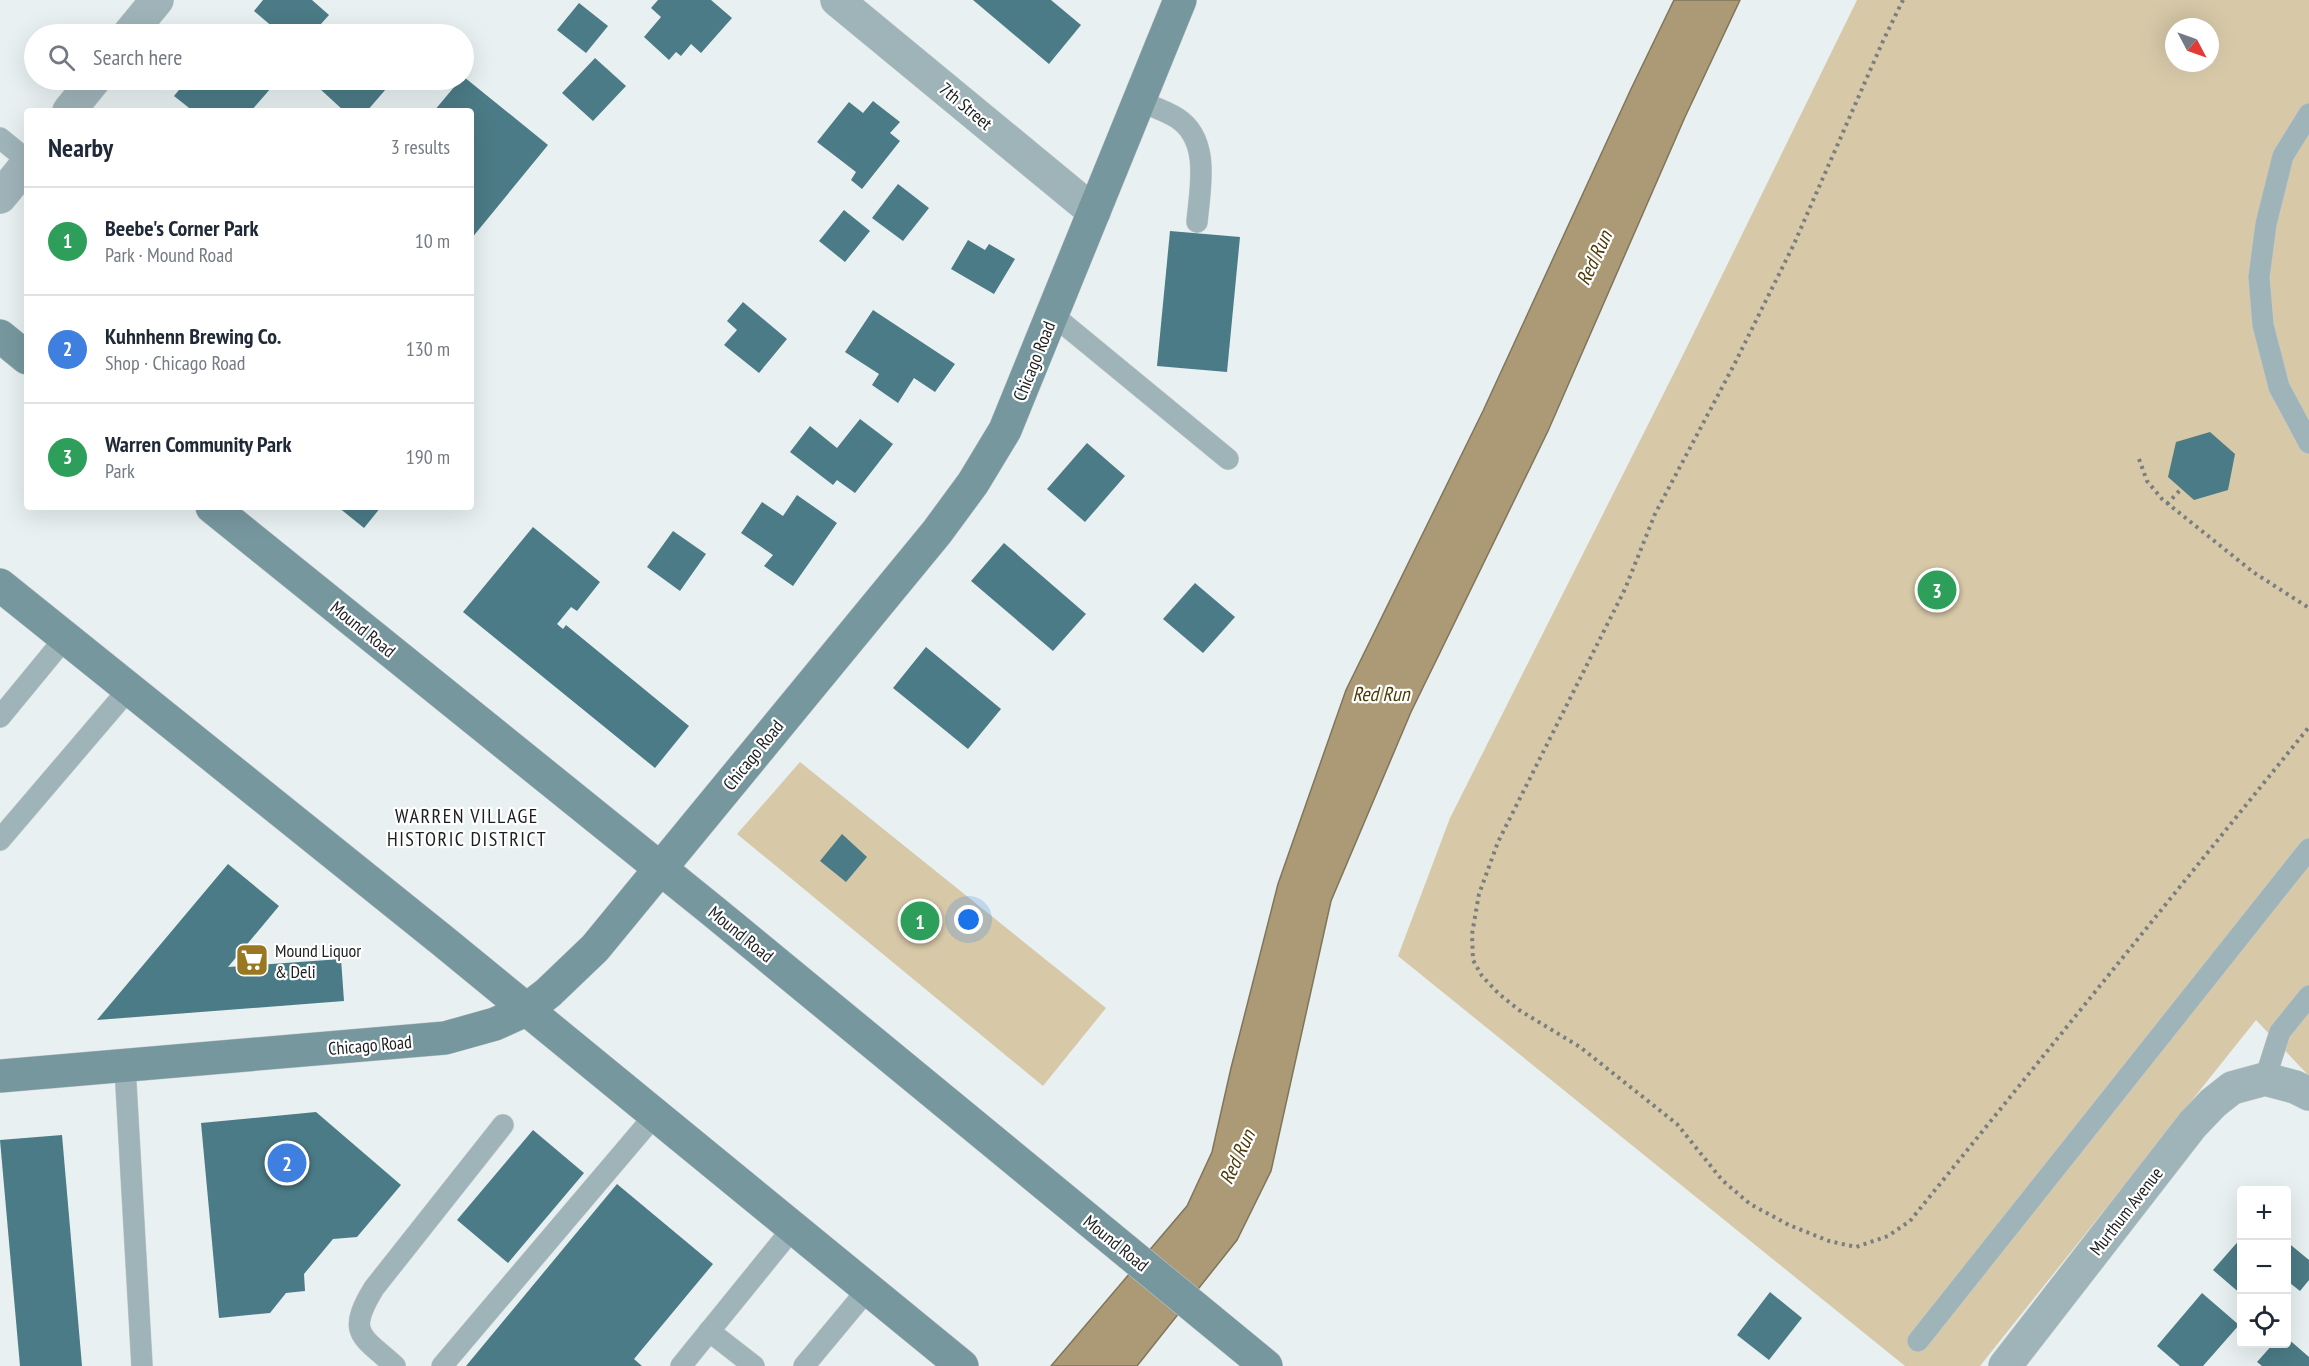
<!DOCTYPE html>
<html lang="en">
<head>
<meta charset="utf-8">
<style>
	:root { --surface:#fff; --page:#f2f2f3; --text:#1f2937; --muted:#747a83; --line:#e0e1e3; --accent:#b45309 }
	body { margin:0; font-family:"PT Sans Narrow",sans-serif; background:var(--page); color:var(--text) }
	.controls { position:absolute; right:18px; bottom:18px; display:grid; overflow:hidden; border-radius:6px; box-shadow:0 6px 24px #0002 }
	.controls button { width:54px; height:54px; display:grid; place-items:center; padding:0; border:0; border-bottom:2px solid var(--line); background:var(--surface); color:var(--text); font:30px sans-serif }
	.compass { position:absolute; left:2165px; top:18px; width:54px; height:54px; border-radius:50%; background:var(--surface); box-shadow:0 6px 24px #0002; rotate:131deg }
	.you { position:absolute; left:969px; top:920px; width:21px; height:21px; margin:-15px; border:4px solid #fff; border-radius:50%; background:#1a73e8; box-shadow:0 0 0 9px #1a73e833 }
	.badge { display:grid; place-items:center; width:39px; height:39px; border-radius:50%; background:var(--accent); color:#fff; font-size:20px; font-weight:700 }
	.pin { position:absolute; translate:-50% -50%; border:3px solid #fff; box-shadow:0 2px 6px #0006 }
	.list { margin:0; padding:0; list-style:none }
	h2 { display:flex; justify-content:space-between; align-items:center; height:78px; margin:0; padding:0 24px; font-size:26px }
	h2 small { font-size:20px; font-weight:400; color:var(--muted) }
	.list li { display:grid; grid-template-columns:39px 1fr auto; gap:18px; align-items:center; box-sizing:border-box; height:108px; padding:0 24px; border-top:2px solid var(--line) }
	.list b { display:block; font-size:22px; white-space:nowrap }
	.list p { margin:0; font-size:20px; white-space:nowrap; color:var(--muted) }
	.list em { font-size:20px; font-style:normal; color:var(--muted) }
	.icon { flex:none; width:33px; height:33px; fill:none; stroke:currentColor; stroke-width:2; stroke-linecap:round; stroke-linejoin:round }
	.map { position:relative; flex:none; width:2309px; height:1366px; overflow:hidden }
	.search { position:absolute; background:var(--surface); box-shadow:0 6px 24px #0002; left:24px; top:24px; width:450px; height:66px; display:flex; align-items:center; gap:15px; box-sizing:border-box; padding:0 21px; border-radius:33px; color:var(--muted); font-size:22px }
	.panel { position:absolute; background:var(--surface); box-shadow:0 6px 24px #0002; left:24px; top:108px; width:450px; height:402px; border-radius:6px }
	.map>svg:first-child { display:block }
	.green { fill:#d7c9a8; fill-rule:evenodd }
	.water { fill:#ab9a75; stroke:#80755b; stroke-width:1.5 }
	.building { fill:#4b7b86 }
	.lines { fill:none; stroke-linecap:round; stroke-linejoin:round }
	.lane-casing { stroke:#c3cacc; stroke-width:22 }
	.street-casing { stroke:#c3cacc; stroke-width:34 }
	.secondary-casing { stroke:#c3cacc; stroke-width:34 }
	.path { stroke:#7a7e80; stroke-width:4; stroke-dasharray:3 4.5; stroke-linecap:butt }
	.lane { stroke:#9fb4b9; stroke-width:21 }
	.street { stroke:#9fb4b9; stroke-width:33 }
	.secondary { stroke:#77979f; stroke-width:33 }
	.labels { text-anchor:middle; dominant-baseline:central; stroke-width:4.5; stroke-linejoin:round; paint-order:stroke }
	.street-label { font-size:18px; fill:#1c1e1f; stroke:#fff }
	.poi-label { font-size:18px; fill:#1c1e1f; stroke:#fff; text-anchor:start }
	.water-label { font-size:20px; font-style:italic; fill:#4b3906; stroke:#fff }
	.neighbourhood-label { font-size:20px; letter-spacing:1.5px; fill:#1c1e1f; stroke:#fff }
</style>
</head>
<body>
<div class="map">
<svg width="2309" height="1366" viewBox="0 0 2309 1366">
	<rect width="100%" height="100%" fill="#e8f0f2"/>
	<!-- green -->
	<g class="green">
		<path d="M 1857,0 L 2309,0 L 2309,1076 L 2256,1020 L 1980,1366 L 1905,1366 L 1398,956 L 1450,818 L 1679,363 ZM 2174,27 L 2210,27 L 2210,63 L 2174,63 Z"/>
		<path d="M 800,762 L 1106,1008 L 1043,1086 L 737,834 Z"/>
	</g>
	<!-- water -->
	<path class="water" d="M 1674,0 L 1740,0 L 1685,117 L 1548,431 L 1411,712 L 1331,901 L 1271,1171 L 1237,1240 L 1137,1366 L 1051,1366 L 1187,1206 L 1212,1152 L 1231,1068 L 1278,884 L 1346,690 L 1483,411 L 1631,89 Z"/>
	<!-- building -->
	<g class="building">
		<path d="M 263,0 L 312,0 L 329,15 L 312,34 L 281,34 L 254,11 Z"/>
		<path d="M 658,0 L 711,0 L 732,18 L 701,53 L 691,44 L 681,56 L 676,52 L 669,60 L 644,37 L 661,17 L 651,8 Z"/>
		<path d="M 973,0 L 1051,0 L 1081,25 L 1049,64 Z"/>
		<path d="M 579,3 L 608,26 L 586,53 L 557,30 Z"/>
		<path d="M 595,58 L 626,86 L 593,121 L 562,93 Z"/>
		<path d="M 464,77 L 548,145 L 471,239 L 471,111 L 434,111 L 460,80 L 464,80 Z"/>
		<path d="M 187,80 L 278,80 L 251,111 L 193,111 L 174,96 Z"/>
		<path d="M 327,80 L 376,80 L 386,89 L 367,111 L 344,111 L 319,88 Z"/>
		<path d="M 873,101 L 900,122 L 890,133 L 900,141 L 862,189 L 851,180 L 856,172 L 817,142 L 849,102 L 863,113 Z"/>
		<path d="M 898,184 L 929,208 L 903,241 L 872,218 Z"/>
		<path d="M 844,210 L 870,231 L 845,262 L 819,241 Z"/>
		<path d="M 1170,231 L 1240,237 L 1227,372 L 1157,366 Z"/>
		<path d="M 968,240 L 985,250 L 989,244 L 1015,259 L 994,294 L 951,269 Z"/>
		<path d="M 743,302 L 787,339 L 759,373 L 724,345 L 737,330 L 727,321 Z"/>
		<path d="M 873,310 L 955,364 L 935,392 L 914,378 L 898,403 L 872,385 L 879,374 L 845,352 Z"/>
		<path d="M 860,419 L 893,444 L 855,493 L 837,480 L 833,485 L 790,452 L 810,426 L 837,448 Z"/>
		<path d="M 2210,432 L 2235,454 L 2228,490 L 2194,500 L 2168,477 L 2176,442 Z"/>
		<path d="M 1087,443 L 1125,476 L 1085,522 L 1047,489 Z"/>
		<path d="M 797,495 L 837,523 L 793,586 L 764,566 L 773,555 L 741,533 L 762,502 L 783,516 Z"/>
		<path d="M 338,507 L 381,507 L 364,528 Z"/>
		<path d="M 533,527 L 600,582 L 577,611 L 571,607 L 557,624 L 563,629 L 566,625 L 689,726 L 655,768 L 463,612 Z"/>
		<path d="M 673,531 L 706,554 L 680,591 L 647,567 Z"/>
		<path d="M 1004,543 L 1086,614 L 1053,651 L 971,581 Z"/>
		<path d="M 1195,583 L 1235,617 L 1203,653 L 1163,619 Z"/>
		<path d="M 926,647 L 1001,709 L 968,749 L 893,688 Z"/>
		<path d="M 842,834 L 867,857 L 846,882 L 820,861 Z"/>
		<path d="M 228,864 L 279,906 L 228,967 L 341,959 L 344,1001 L 97,1020 Z"/>
		<path d="M 316,1112 L 401,1185 L 357,1237 L 333,1239 L 304,1274 L 305,1291 L 286,1293 L 270,1313 L 219,1318 L 201,1123 Z"/>
		<path d="M 533,1130 L 584,1173 L 508,1263 L 457,1220 Z"/>
		<path d="M 62,1135 L 82,1366 L 20,1366 L 0,1140 Z"/>
		<path d="M 617,1184 L 713,1264 L 634,1359 L 642,1366 L 466,1366 Z"/>
		<path d="M 2242,1237 L 2242,1295 L 2213,1270 Z"/>
		<path d="M 2286,1241 L 2309,1260 L 2309,1280 L 2300,1291 L 2286,1280 Z"/>
		<path d="M 1770,1292 L 1802,1318 L 1769,1360 L 1737,1335 Z"/>
		<path d="M 2202,1293 L 2239,1325 L 2203,1366 L 2180,1366 L 2157,1346 Z"/>
		<path d="M 2286,1337 L 2309,1357 L 2309,1366 L 2262,1366 L 2257,1362 L 2273,1344 L 2286,1344 Z"/>
	</g>
	<g class="lines">
		<!-- lane casing -->
		<g class="lane-casing">
			<g id="lane">
				<path d="M 1139,101 C 1151,106 1166,111 1177,118 C 1211,140 1200,188 1197,222"/>
				<path d="M 2309,114 L 2283,156 L 2266,224 L 2259,277 L 2263,325 L 2279,387 L 2309,443"/>
				<path d="M 0,138 L 27,160"/>
				<path d="M 1053,315 L 1228,459"/>
				<path d="M 0,717 L 65,638"/>
				<path d="M 0,840 L 128,690"/>
				<path d="M 125,1067 L 142,1366"/>
				<path d="M 2265,1079 L 2280,1032 L 2309,996"/>
				<path d="M 709,1331 L 754,1366"/>
				<path d="M 1918,1341 L 2309,849"/>
				<path d="M 395,1366 C 361,1335 346,1334 374,1288 L 503,1125"/>
				<path d="M 442,1366 L 655,1115"/>
				<path d="M 681,1366 L 793,1228"/>
				<path d="M 804,1366 L 868,1289"/>
			</g>
		</g>
		<!-- street casing -->
		<g class="street-casing">
			<g id="street">
				<path d="M 837,0 L 1094,212"/>
				<path d="M 129,34 L 157,0"/>
				<path d="M 69,111 L 94,80"/>
				<path d="M 0,197 L 27,164"/>
				<path d="M 2005,1366 L 2192,1125 L 2213,1103 L 2232,1088 L 2265,1079 L 2295,1087 L 2309,1094"/>
			</g>
		</g>
		<!-- secondary casing -->
		<g class="secondary-casing">
			<g id="secondary">
				<path d="M 0,336 L 27,358"/>
				<path d="M 212,507 L 713,911 L 1266,1366"/>
				<path d="M 0,585 L 443,941 L 962,1366"/>
				<path d="M 0,1076 L 445,1038 L 495,1024 L 526,1010 L 548,993 L 595,948 L 937,532 L 973,483 L 1005,430 L 1180,0"/>
			</g>
		</g>
		<!-- path -->
		<g class="path">
			<path d="M 1903,0 L 1883,41 L 1794,244 L 1735,363 L 1655,514 L 1625,589 L 1498,842 L 1479,894 L 1472,934 L 1473,960 L 1482,976 L 1499,994 L 1519,1010 L 1580,1047 L 1677,1124 L 1722,1180 L 1750,1204 L 1789,1225 L 1829,1241 L 1856,1247 L 1888,1236 L 1910,1221 L 2309,727"/>
			<path d="M 2139,459 L 2147,481 L 2162,499 L 2253,572 L 2309,608"/>
			<path d="M 2167,504 L 2181,489"/>
		</g>
		<!-- lane -->
		<use href="#lane" class="lane"/>
		<!-- street -->
		<use href="#street" class="street"/>
		<!-- secondary -->
		<use href="#secondary" class="secondary"/>
	</g>
	<!-- icons -->
	<defs>
		<g id="supermarket-square" transform="scale(1.725)"><rect x="-9" y="-9" width="18" height="18" rx="4" fill="#997821" stroke="#fff"/><path d="M-6-5.5h2.5l.6 2H6L4.5 2H-2.5L-4.4-4H-6ZM-1.5 3.2a1.3 1.3 0 1 0 .1 0ZM3 3.2a1.3 1.3 0 1 0 .1 0Z" fill="#fff"/></g>
	</defs>
	<g fill-rule="evenodd">
		<use href="#supermarket-square" x="252" y="960"/>
	</g>
	<g class="labels">
		<!-- street labels -->
		<g class="street-label">
			<text transform="translate(966 106) rotate(40)">7th Street</text>
			<text transform="translate(1034 361) rotate(-68)">Chicago Road</text>
			<text transform="translate(363 629) rotate(39)">Mound Road</text>
			<text transform="translate(753 755) rotate(-51)">Chicago Road</text>
			<text transform="translate(741 934) rotate(39)">Mound Road</text>
			<text transform="translate(370 1045) rotate(-5)">Chicago Road</text>
			<text transform="translate(2126 1211) rotate(-52)">Murthum Avenue</text>
			<text transform="translate(1116 1243) rotate(39)">Mound Road</text>
		</g>
		<!-- poi labels -->
		<g class="poi-label">
			<text x="275" y="950">Mound Liquor<tspan x="275" dy="21">&amp; Deli</tspan></text>
		</g>
		<!-- water labels -->
		<g class="water-label">
			<text transform="translate(1594 258) rotate(-65)">Red Run</text>
			<text x="1381" y="694">Red Run</text>
			<text transform="translate(1237 1157) rotate(-65)">Red Run</text>
		</g>
		<!-- neighbourhood labels -->
		<g class="neighbourhood-label">
			<text x="467" y="816">WARREN VILLAGE<tspan x="467" dy="23">HISTORIC DISTRICT</tspan></text>
		</g>
	</g>
</svg>
<div class="controls">
<button>+</button>
<button>−</button>
<button><svg class="icon" aria-label="locate" viewBox="0 0 24 24"><circle cx="12" cy="12" r="6"/><path d="M12 2v4M12 18v4M2 12h4M18 12h4"/></svg></button>
</div>
<svg class="compass" viewBox="-18 -18 36 36"><path d="M0-13l5 13h-10z" fill="#e53935"/><path d="M0 13l5-13h-10z" fill="#747a83"/></svg>
<div class="you"></div>
<div class="pin badge" style="left:920px;top:921px;background:#2e9e5b">1</div>
<div class="pin badge" style="left:287px;top:1163px;background:#3f7fe0">2</div>
<div class="pin badge" style="left:1937px;top:590px;background:#2e9e5b">3</div>
<div class="search"><svg class="icon" aria-label="search" viewBox="0 0 24 24"><circle cx="10" cy="10" r="6"/><path d="M15 15l6 6"/></svg>Search here</div>
<section class="panel">
<h2>Nearby<small>3 results</small></h2>
<ul class="list">
<li><span class="badge" style="background:#2e9e5b">1</span><div><b>Beebe's Corner Park</b><p>Park · Mound Road</p></div><em>10 m</em></li>
<li><span class="badge" style="background:#3f7fe0">2</span><div><b>Kuhnhenn Brewing Co.</b><p>Shop · Chicago Road</p></div><em>130 m</em></li>
<li><span class="badge" style="background:#2e9e5b">3</span><div><b>Warren Community Park</b><p>Park</p></div><em>190 m</em></li>
</ul>
</section>
</div>
</body>
</html>
